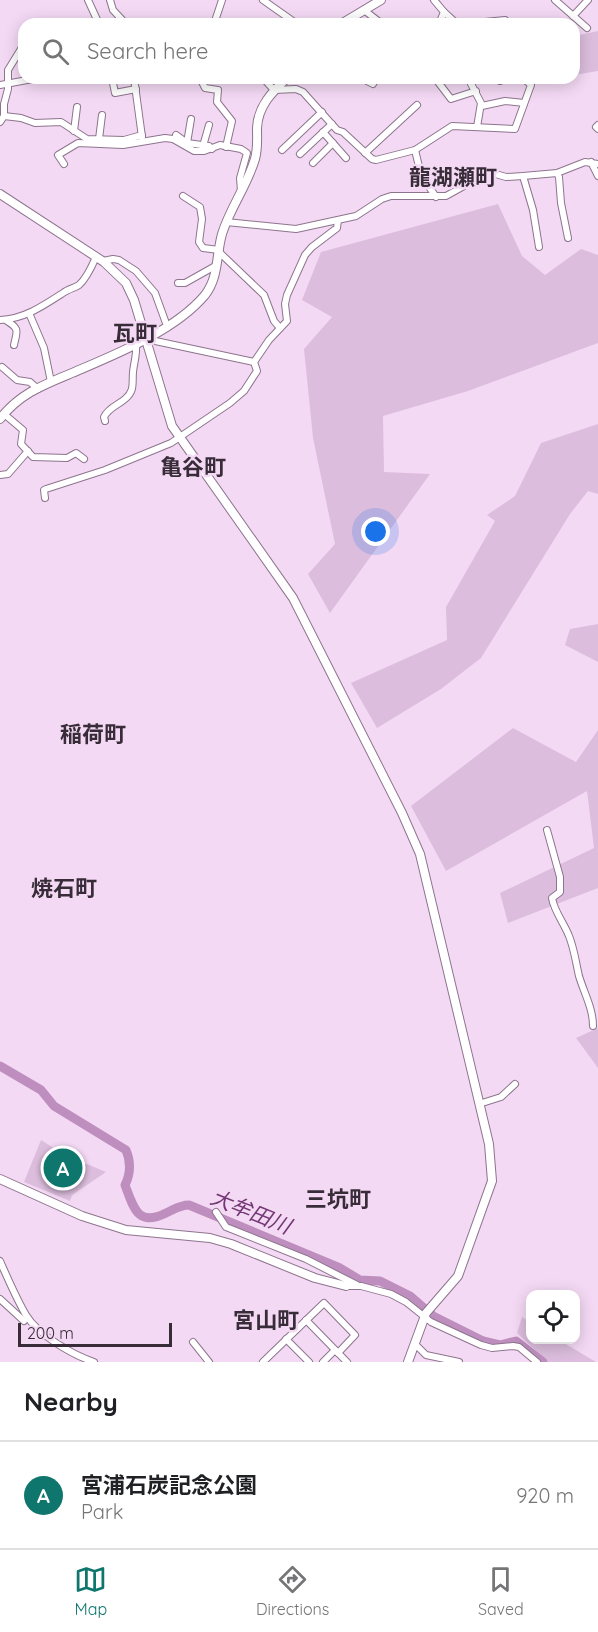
<!DOCTYPE html>
<html lang="en">
<head>
<meta charset="utf-8">
<style>
	:root { --surface:#fff; --page:#f6f6f6; --text:#202124; --muted:#757577; --line:#e0e0e0; --accent:#0f766e }
	body { margin:0; font-family:Quicksand,"Noto Sans JP",sans-serif; background:var(--page); color:var(--text) }
	.controls { position:absolute; right:18px; bottom:18px; display:grid; overflow:hidden; border-radius:12px; box-shadow:0 3px 15px #0003 }
	.controls button { width:54px; height:54px; display:grid; place-items:center; padding:0; border:0; border-bottom:2px solid var(--line); background:var(--surface); color:var(--text); font:30px sans-serif }
	.scale { position:absolute; left:18px; bottom:15px; width:154px; box-sizing:border-box; padding-left:6px; border:3px solid #372c37; border-top:0; font-size:16px; line-height:21px; white-space:nowrap; color:#372c37; -webkit-text-stroke:4px #f4d9f4; paint-order:stroke }
	.you { position:absolute; left:376px; top:532px; width:21px; height:21px; margin:-15px; border:4px solid #fff; border-radius:50%; background:#1a73e8; box-shadow:0 0 0 9px #1a73e833 }
	.badge { display:grid; place-items:center; width:39px; height:39px; border-radius:50%; background:var(--accent); color:#fff; font-size:20px; font-weight:700 }
	.pin { position:absolute; translate:-50% -50%; border:3px solid #fff; box-shadow:0 2px 6px #0006 }
	.list { margin:0; padding:0; list-style:none }
	h2 { display:flex; justify-content:space-between; align-items:center; height:78px; margin:0; padding:0 24px; font-size:26px }
	h2 small { font-size:20px; font-weight:400; color:var(--muted) }
	.list li { display:grid; grid-template-columns:39px 1fr auto; gap:18px; align-items:center; box-sizing:border-box; height:108px; padding:0 24px; border-top:2px solid var(--line) }
	.list b { display:block; font-size:22px; white-space:nowrap }
	.list p { margin:0; font-size:20px; white-space:nowrap; color:var(--muted) }
	.list em { font-size:20px; font-style:normal; color:var(--muted) }
	.icon { flex:none; width:33px; height:33px; fill:none; stroke:currentColor; stroke-width:2; stroke-linecap:round; stroke-linejoin:round }
	.map { position:relative; flex:none; width:598px; height:1362px; overflow:hidden }
	.search { position:absolute; background:var(--surface); box-shadow:0 3px 15px #0003; left:18px; right:18px; top:18px; height:66px; display:flex; align-items:center; gap:15px; box-sizing:border-box; padding:0 21px; border-radius:18px; color:var(--muted); font-size:22px }
	.sheet { height:186px; background:var(--surface) }
	nav { display:flex; justify-content:space-around; align-items:center; box-sizing:border-box; height:84px; border-top:2px solid var(--line); background:var(--surface); font-size:16px; color:var(--muted) }
	nav a { display:grid; justify-items:center; gap:3px }
	nav .on { color:var(--accent) }
	.map>svg:first-child { display:block }
	.green { fill:#dcbddd }
	.lines { fill:none; stroke-linecap:round; stroke-linejoin:round }
	.river { stroke:#be8ebf; stroke-width:9 }
	.minor-casing { stroke:#8d758d; stroke-width:8 }
	.tertiary-casing { stroke:#8d758d; stroke-width:10 }
	.minor { stroke:#fff; stroke-width:6 }
	.tertiary { stroke:#fff; stroke-width:8 }
	.labels { text-anchor:middle; dominant-baseline:central; stroke-width:5; stroke-linejoin:round; paint-order:stroke }
	.water-label { font-size:21px; font-style:italic; fill:#733875; stroke:#f4d9f4 }
	.quarter-label { font-size:22px; font-weight:bold; fill:#372c37; stroke:#f4d9f4 }
</style>
</head>
<body>
<div class="map">
<svg width="598" height="1362" viewBox="0 0 598 1362">
	<rect width="100%" height="100%" fill="#f4d9f4"/>
	<!-- green -->
	<g class="green">
		<path d="M 598,31 L 598,71 L 574,75 L 574,36 Z"/>
		<path d="M 498,204 L 522,256 L 545,275 L 581,249 L 598,255 L 598,343 L 468,391 L 383,416 L 384,472 L 430,474 L 330,613 L 308,574 L 335,544 L 313,438 L 304,349 L 332,317 L 302,300 L 321,252 Z"/>
		<path d="M 598,424 L 598,494 L 588,491 L 570,514 L 481,658 L 441,689 L 377,728 L 351,683 L 447,640 L 446,607 L 495,521 L 487,515 L 515,496 L 541,443 Z"/>
		<path d="M 598,624 L 598,662 L 565,645 L 570,629 Z"/>
		<path d="M 513,728 L 576,762 L 598,730 L 598,888 L 508,923 L 500,893 L 594,848 L 587,791 L 446,871 L 411,806 Z"/>
		<path d="M 598,1028 L 598,1068 L 576,1038 Z"/>
		<path d="M 41,1140 L 79,1164 L 87,1164 L 106,1172 L 72,1195 L 70,1201 L 24,1182 Z"/>
		<path d="M 522,1317 L 530,1322 L 530,1340 L 559,1340 L 596,1362 L 548,1362 L 517,1333 Z"/>
	</g>
	<g class="lines">
		<!-- river -->
		<path class="river" d="M 0,1066 L 41,1090 L 54,1106 L 126,1150 C 131,1162 131,1173 125,1185 C 134,1209 138,1227 166,1213 C 175,1209 180,1205 189,1205 L 340,1268 L 360,1280 L 380,1281 L 410,1296 L 433,1316 L 483,1341 L 500,1345 L 516,1341 L 543,1362"/>
		<!-- minor casing -->
		<g class="minor-casing">
			<g id="minor">
				<path d="M 88,0 L 99,24"/>
				<path d="M 110,0 L 113,10 L 126,24"/>
				<path d="M 263,0 L 297,24"/>
				<path d="M 434,0 L 444,12 L 439,24"/>
				<path d="M 555,0 L 587,28"/>
				<path d="M 364,10 L 382,24"/>
				<path d="M 444,12 L 456,23 L 461,24"/>
				<path d="M 573,16 L 588,0"/>
				<path d="M 214,24 L 222,0"/>
				<path d="M 465,24 L 505,20"/>
				<path d="M 112,78 L 115,93 L 136,89"/>
				<path d="M 134,78 L 142,137"/>
				<path d="M 200,78 L 205,88 L 218,90 L 217,102 L 232,121 L 226,147"/>
				<path d="M 263,78 L 274,90 L 296,89 L 303,92 L 337,130 L 343,132 L 372,159 L 376,160 L 415,150 L 452,126 L 515,129 L 531,85 L 523,78"/>
				<path d="M 361,78 L 373,84 L 376,78"/>
				<path d="M 435,78 L 451,99 L 476,91"/>
				<path d="M 468,78 L 481,103 L 477,127"/>
				<path d="M 498,78 L 500,81 L 509,78"/>
				<path d="M 0,85 L 38,78"/>
				<path d="M 482,106 L 505,101 L 524,103"/>
				<path d="M 4,116 L 21,118 L 35,123 L 61,122 L 87,139 L 124,140 L 142,135"/>
				<path d="M 0,122 L 4,116 L 4,104 L 8,89 L 8,70 L 24,44"/>
				<path d="M 598,125 L 596,127 L 598,129"/>
				<path d="M 74,131 L 77,107"/>
				<path d="M 323,132 L 346,158"/>
				<path d="M 176,135 L 187,143 L 209,146 L 212,149"/>
				<path d="M 99,139 L 102,115"/>
				<path d="M 187,143 L 191,119"/>
				<path d="M 203,146 L 209,125"/>
				<path d="M 282,150 L 322,112"/>
				<path d="M 415,150 L 421,175 L 436,197"/>
				<path d="M 365,153 L 417,105"/>
				<path d="M 300,154 L 332,124"/>
				<path d="M 591,162 L 598,176"/>
				<path d="M 313,163 L 333,143"/>
				<path d="M 64,164 L 58,155 L 78,143 L 123,145 L 165,138 L 173,139 L 194,151 L 204,151 L 220,145 L 241,149 L 247,153 L 240,178 L 241,191"/>
				<path d="M 557,173 L 559,177 L 561,203 L 568,238"/>
				<path d="M 523,176 L 533,210 L 539,247"/>
				<path d="M 183,196 L 200,207 L 202,219 L 199,242 L 203,248 L 219,250"/>
				<path d="M 226,222 L 296,229 L 356,216 L 382,199 L 391,196 L 446,196 L 464,186 L 479,173 L 485,171 L 506,177 L 523,176 L 557,173 L 585,162 L 598,164"/>
				<path d="M 218,251 L 264,295 L 274,321 L 280,328"/>
				<path d="M 103,261 L 113,259 L 119,260 L 136,271 L 155,293 L 167,326"/>
				<path d="M 178,283 L 185,283 L 217,265"/>
				<path d="M 29,313 L 44,348 L 51,382"/>
				<path d="M 0,320 C 24,319 43,306 63,293 C 68,289 75,288 79,285 C 87,278 92,266 96,257"/>
				<path d="M 7,321 C 20,329 17,331 14,345"/>
				<path d="M 146,339 L 254,362"/>
				<path d="M 2,367 L 17,380 L 30,382 L 38,389"/>
				<path d="M 4,414 L 23,430 L 21,444 L 33,457 L 67,458 L 76,453 L 84,459"/>
				<path d="M 105,421 L 104,417 C 108,408 118,405 125,399 C 135,391 132,383 133,372 C 134,362 137,355 136,344"/>
				<path d="M 0,475 L 8,474 L 28,451"/>
				<path d="M 45,498 L 44,490 L 46,489 L 105,470 L 171,443 L 230,403 L 244,391 L 257,371 L 254,362 L 269,340 L 287,321 L 285,304 L 287,295 L 305,255 L 312,247 L 337,228 L 338,220"/>
				<path d="M 547,830 L 560,877 L 560,892 L 552,898 C 554,911 564,923 569,936 C 574,948 576,963 579,976 C 584,993 593,1008 593,1026"/>
				<path d="M 479,1104 L 501,1097 L 515,1084"/>
				<path d="M 216,1212 L 226,1227 L 306,1259 L 357,1285"/>
				<path d="M 0,1261 C 8,1279 16,1298 26,1315 C 38,1335 73,1355 94,1362"/>
				<path d="M 346,1286 L 361,1286 L 391,1294 L 406,1302 L 431,1322 L 481,1345 L 492,1348 L 513,1346 L 519,1347 L 537,1362"/>
				<path d="M 0,1299 L 24,1321"/>
				<path d="M 306,1320 L 347,1362"/>
				<path d="M 286,1339 L 309,1362"/>
				<path d="M 193,1342 L 209,1362"/>
				<path d="M 415,1344 L 426,1355 L 459,1362"/>
				<path d="M 263,1362 L 324,1303 L 355,1335 L 338,1353"/>
				<path d="M 323,1362 L 335,1350"/>
			</g>
		</g>
		<!-- tertiary casing -->
		<g class="tertiary-casing">
			<g id="tertiary">
				<path d="M 341,24 L 381,0"/>
				<path d="M 0,194 L 104,262 L 126,283 L 134,300 L 172,426 L 293,598 L 402,813 L 420,854 L 489,1144 L 492,1181 L 458,1276 L 426,1313 L 408,1362"/>
				<path d="M 0,419 C 19,394 43,385 72,373 C 114,355 175,331 205,295 C 219,277 216,255 222,234 C 230,208 247,186 255,159 C 258,148 257,139 257,128 C 258,106 272,92 287,78"/>
				<path d="M 0,1179 L 82,1216 L 126,1230 L 210,1238 L 231,1244 L 315,1278 L 346,1286"/>
			</g>
		</g>
		<!-- minor -->
		<use href="#minor" class="minor"/>
		<!-- tertiary -->
		<use href="#tertiary" class="tertiary"/>
	</g>
	<g class="labels">
		<!-- water labels -->
		<g class="water-label">
			<text transform="translate(251 1211) rotate(22)">大牟田川</text>
		</g>
		<!-- quarter labels -->
		<g class="quarter-label">
			<text x="453" y="177">龍湖瀬町</text>
			<text x="135" y="333">瓦町</text>
			<text x="193" y="467">亀谷町</text>
			<text x="93" y="734">稲荷町</text>
			<text x="64" y="888">焼石町</text>
			<text x="338" y="1199">三坑町</text>
			<text x="266" y="1320">宮山町</text>
		</g>
	</g>
</svg>
<div class="controls">
<button><svg class="icon" aria-label="locate" viewBox="0 0 24 24"><circle cx="12" cy="12" r="6"/><path d="M12 2v4M12 18v4M2 12h4M18 12h4"/></svg></button>
</div>
<div class="scale">200 m</div>
<div class="you"></div>
<div class="pin badge" style="left:63px;top:1168px">A</div>
<div class="search"><svg class="icon" aria-label="search" viewBox="0 0 24 24"><circle cx="10" cy="10" r="6"/><path d="M15 15l6 6"/></svg>Search here</div>
</div>
<section class="sheet">
<h2>Nearby<small></small></h2>
<ul class="list">
<li><span class="badge">A</span><div><b>宮浦石炭記念公園</b><p>Park</p></div><em>920 m</em></li>
</ul>
</section>
<nav>
<a class="on"><svg class="icon" aria-label="map" viewBox="0 0 24 24"><path d="M3 6l6-2 6 2 6-2v14l-6 2-6-2-6 2zM9 4v14M15 6v14"/></svg>Map</a>
<a><svg class="icon" aria-label="directions" viewBox="0 0 24 24"><path d="M12 3l9 9-9 9-9-9zM9 14v-3h6M13 9l2 2-2 2"/></svg>Directions</a>
<a><svg class="icon" aria-label="saved" viewBox="0 0 24 24"><path d="M7 4h10v16l-5-4-5 4z"/></svg>Saved</a>
</nav>
</body>
</html>
